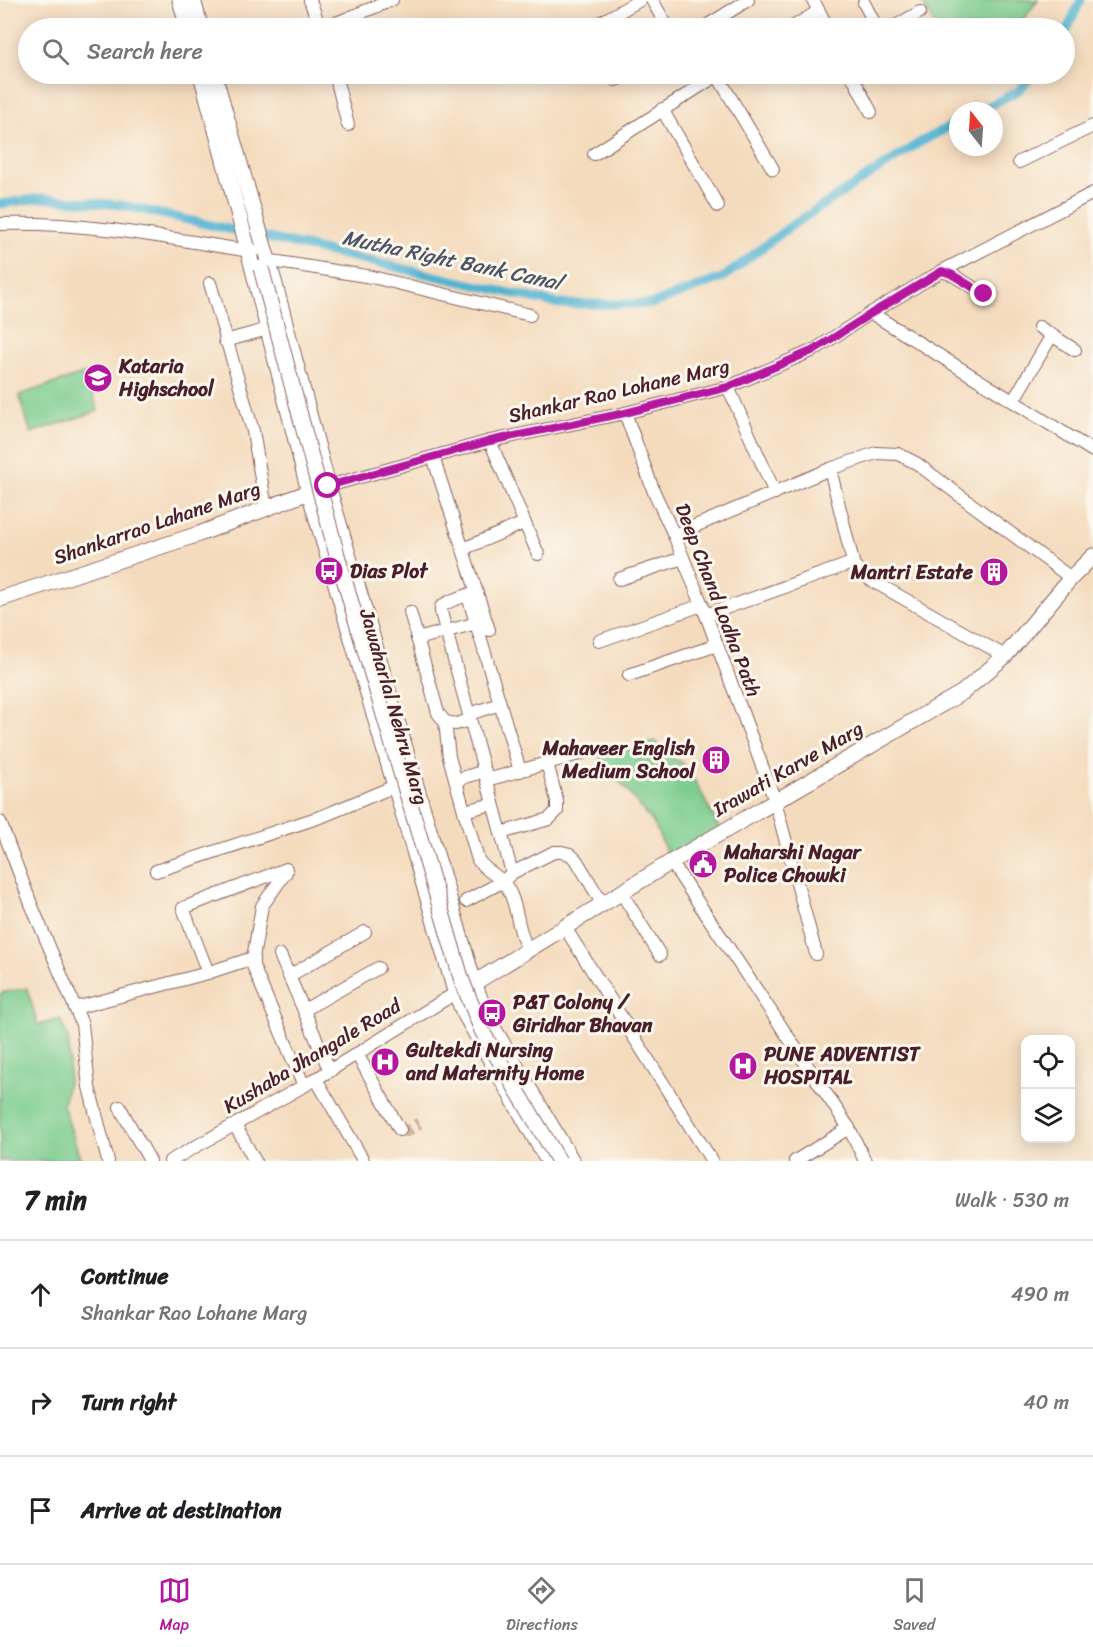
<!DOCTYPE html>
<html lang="en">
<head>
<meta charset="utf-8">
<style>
	:root { --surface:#fff; --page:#f6f6f6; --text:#202124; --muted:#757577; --line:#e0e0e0; --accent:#b5179e }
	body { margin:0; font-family:Sriracha,sans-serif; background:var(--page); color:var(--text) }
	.controls { position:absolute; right:18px; bottom:18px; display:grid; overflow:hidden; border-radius:12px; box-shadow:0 3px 15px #0003 }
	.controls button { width:54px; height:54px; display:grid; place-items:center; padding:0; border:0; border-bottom:2px solid var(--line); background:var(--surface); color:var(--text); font:30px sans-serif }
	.compass { position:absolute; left:949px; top:102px; width:54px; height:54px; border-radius:50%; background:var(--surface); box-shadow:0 3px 15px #0003; rotate:343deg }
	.stop { position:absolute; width:18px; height:18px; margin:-14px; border:4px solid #b5179e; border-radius:50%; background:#fff }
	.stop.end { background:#b5179e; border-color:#fff; box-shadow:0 2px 6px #0008 }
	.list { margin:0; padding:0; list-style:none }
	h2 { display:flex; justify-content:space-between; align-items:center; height:78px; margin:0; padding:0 24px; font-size:26px }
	h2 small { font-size:20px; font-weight:400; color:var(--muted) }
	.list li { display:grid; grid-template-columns:39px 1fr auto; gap:18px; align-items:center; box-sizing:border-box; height:108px; padding:0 24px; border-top:2px solid var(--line) }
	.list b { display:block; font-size:22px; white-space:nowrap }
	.list p { margin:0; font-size:20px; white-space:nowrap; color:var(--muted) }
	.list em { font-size:20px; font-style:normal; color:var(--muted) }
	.icon { flex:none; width:33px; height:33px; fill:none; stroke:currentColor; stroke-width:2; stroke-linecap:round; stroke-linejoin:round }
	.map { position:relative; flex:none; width:1093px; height:1161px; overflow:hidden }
	.search { position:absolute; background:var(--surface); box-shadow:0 3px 15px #0003; left:18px; right:18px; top:18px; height:66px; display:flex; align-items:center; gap:15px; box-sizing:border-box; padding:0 21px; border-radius:33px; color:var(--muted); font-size:22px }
	.sheet { height:402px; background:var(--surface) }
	nav { display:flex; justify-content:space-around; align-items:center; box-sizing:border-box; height:84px; border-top:2px solid var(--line); background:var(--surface); font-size:16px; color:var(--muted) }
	nav a { display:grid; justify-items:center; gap:3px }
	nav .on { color:var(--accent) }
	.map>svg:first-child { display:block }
	.green { fill:#7acc8e; stroke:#62765c; stroke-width:1.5 }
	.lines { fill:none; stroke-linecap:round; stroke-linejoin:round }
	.canal { stroke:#53b4d2; stroke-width:9 }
	.minor-tunnel { stroke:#d2b5a1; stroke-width:12; stroke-dasharray:12 6; stroke-linecap:butt }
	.minor-casing { stroke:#86615e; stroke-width:14 }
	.major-casing { stroke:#86615e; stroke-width:17 }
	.minor { stroke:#fff; stroke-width:12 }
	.major { stroke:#fff; stroke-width:15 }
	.major-bridge-casing { stroke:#86615e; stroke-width:17; stroke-linecap:butt }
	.major-bridge { stroke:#fff; stroke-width:15 }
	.route { stroke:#b5179e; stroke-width:8 }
	.labels { text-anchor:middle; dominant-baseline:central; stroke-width:6; stroke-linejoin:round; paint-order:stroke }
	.poi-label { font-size:20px; font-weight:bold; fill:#4a1f2b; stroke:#fbf7ec; text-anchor:start }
	.street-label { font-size:20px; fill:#4a1f2b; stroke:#fbf7ec }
	.water-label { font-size:21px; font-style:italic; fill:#4d5365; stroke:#fbf7ec }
</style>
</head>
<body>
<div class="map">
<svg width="1093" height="1161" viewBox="0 0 1093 1161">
	<rect width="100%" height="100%" fill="#fbf7ec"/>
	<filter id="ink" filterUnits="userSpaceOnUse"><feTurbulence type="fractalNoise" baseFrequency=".0167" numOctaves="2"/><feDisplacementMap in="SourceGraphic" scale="12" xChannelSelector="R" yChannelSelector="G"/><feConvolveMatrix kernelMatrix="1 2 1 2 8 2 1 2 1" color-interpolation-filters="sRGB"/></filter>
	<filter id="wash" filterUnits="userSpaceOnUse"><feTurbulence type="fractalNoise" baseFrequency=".008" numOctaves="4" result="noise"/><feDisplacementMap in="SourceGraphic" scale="24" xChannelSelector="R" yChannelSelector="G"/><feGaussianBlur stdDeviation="1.35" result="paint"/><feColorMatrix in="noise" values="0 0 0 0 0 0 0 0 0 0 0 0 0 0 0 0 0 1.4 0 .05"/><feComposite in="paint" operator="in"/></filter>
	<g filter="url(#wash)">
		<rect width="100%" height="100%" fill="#f4dbbe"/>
		<!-- green -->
		<g class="green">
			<path d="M 921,0 L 1038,0 L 1017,28 L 937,28 Z"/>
			<path d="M 86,373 L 98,411 L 31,433 L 19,395 Z"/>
			<path d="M 656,741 L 662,755 L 682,762 L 697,785 L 720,830 L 669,858 L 654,824 L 599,756 Z"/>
			<path d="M 27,988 L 38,1025 L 60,1019 L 69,1041 L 69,1077 L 63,1105 L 81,1161 L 0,1161 L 0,993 Z"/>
		</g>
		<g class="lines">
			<!-- canal -->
			<g class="canal">
				<path d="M 1064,36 L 1081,0"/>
				<path d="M 979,111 L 1018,91 L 1034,74"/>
				<path d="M 0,204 L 41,198 L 121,205 L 246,233"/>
				<path d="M 259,236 L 559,304 L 652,304 L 724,277 L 788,228 L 919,143 L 958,122"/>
			</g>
		</g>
	</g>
	<g filter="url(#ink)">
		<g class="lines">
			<!-- minor-tunnel -->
			<path class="minor-tunnel" d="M 400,1130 L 407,1131 L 419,1123"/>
			<!-- minor casing -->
			<g class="minor-casing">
				<g id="minor">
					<path d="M 310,0 L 320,28"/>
					<path d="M 652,0 L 668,28"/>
					<path d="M 813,0 L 828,28"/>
					<path d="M 864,3 L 877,28"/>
					<path d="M 324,28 L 392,0"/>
					<path d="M 591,28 L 640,0"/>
					<path d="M 703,28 L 748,0"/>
					<path d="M 791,28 L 819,11"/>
					<path d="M 892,28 L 920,12"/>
					<path d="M 335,74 L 348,125"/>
					<path d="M 608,74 L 615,80 L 630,74"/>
					<path d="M 851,74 L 871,112"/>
					<path d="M 717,75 L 773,169"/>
					<path d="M 662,109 L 718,206"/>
					<path d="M 594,154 L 719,74"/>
					<path d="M 1019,162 L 1093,126"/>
					<path d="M 0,224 C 84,221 166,238 249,251"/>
					<path d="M 266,260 L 372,277 L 530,315"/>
					<path d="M 942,271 L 951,274 L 984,294"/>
					<path d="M 210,283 L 253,431 L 266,508"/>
					<path d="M 871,313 L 1093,451"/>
					<path d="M 1039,327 L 1075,350"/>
					<path d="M 225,341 L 268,329"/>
					<path d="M 728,387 L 775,493"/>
					<path d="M 1013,401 L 1052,335"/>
					<path d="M 625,413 L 654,492 L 674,535 L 706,615 L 775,801 L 816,954"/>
					<path d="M 490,441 L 538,554"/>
					<path d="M 433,457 L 489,630"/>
					<path d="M 830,469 L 854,566 L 871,580 L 1005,656"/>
					<path d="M 328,486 L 490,441 L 625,413 L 728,387 L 814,350 L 871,313 L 942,271 L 1093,193"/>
					<path d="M 674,535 L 830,469 L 876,453 L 898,454 L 916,463 L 1071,578"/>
					<path d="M 463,549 L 524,523"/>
					<path d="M 619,579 L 683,558"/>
					<path d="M 476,591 C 465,598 450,598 441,607 L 441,612 L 512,873"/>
					<path d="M 468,596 L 520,771"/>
					<path d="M 410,612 L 438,713 L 445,722 L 449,757 L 478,860 C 485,870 495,874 503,882 C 517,898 516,922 524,941"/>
					<path d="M 706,615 L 852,563"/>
					<path d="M 417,639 L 477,623"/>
					<path d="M 599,641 L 702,605"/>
					<path d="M 629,675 L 717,645"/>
					<path d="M 469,714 L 500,704"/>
					<path d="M 445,722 L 456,724 L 470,720"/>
					<path d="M 487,780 L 586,752"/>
					<path d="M 457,784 L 462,778 L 485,771"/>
					<path d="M 464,811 L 493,804"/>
					<path d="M 0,822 L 31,904 L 82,1024 L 89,1087 L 108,1161"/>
					<path d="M 501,833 L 549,819 L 557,811 L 557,801 L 547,763"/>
					<path d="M 671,862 L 849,1128 L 865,1161"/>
					<path d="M 156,871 L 323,816 L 395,786"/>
					<path d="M 621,892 L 660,955"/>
					<path d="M 466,901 L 502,882 L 512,873 L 554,852 L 562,852 L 570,854 L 577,861 L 602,903"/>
					<path d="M 564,926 L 712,1161"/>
					<path d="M 280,955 L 330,1071"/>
					<path d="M 253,958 L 262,906 L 286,872"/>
					<path d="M 208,973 L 183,908 L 286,869 L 286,872"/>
					<path d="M 289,976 L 365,932"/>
					<path d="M 75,1008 L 204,974 L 253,958 L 253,966 L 304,1086"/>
					<path d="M 304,1010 L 378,968"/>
					<path d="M 357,1054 L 400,1130"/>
					<path d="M 316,1079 L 363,1160"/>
					<path d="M 120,1107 C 129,1126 140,1142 150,1161"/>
					<path d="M 235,1125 L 255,1161"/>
					<path d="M 170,1161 L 316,1079 L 462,989"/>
					<path d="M 795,1161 L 849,1128"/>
				</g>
			</g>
			<!-- major casing -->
			<g class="major-casing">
				<g id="major">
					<path d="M 180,0 L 188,28"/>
					<path d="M 193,0 L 201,28"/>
					<path d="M 201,74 L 247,246 L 251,252"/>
					<path d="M 214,74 L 274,281 L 328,486 L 474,983 L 488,1019 L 572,1161"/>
					<path d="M 247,246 L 309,492 L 455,991 L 463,1011 L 548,1161"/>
					<path d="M 0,599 L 199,534 L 317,489"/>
					<path d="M 474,983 L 671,862 L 963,692 L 1005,656 L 1071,578 L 1093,556"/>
				</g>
			</g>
			<!-- minor -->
			<use href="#minor" class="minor"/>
			<!-- major -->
			<use href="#major" class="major"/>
			<!-- major-bridge casing -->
			<g class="major-bridge-casing">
				<path id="major-bridge" d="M 261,268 L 337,555 L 462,981 L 483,1033 L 559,1161"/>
			</g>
			<!-- major-bridge -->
			<use href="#major-bridge" class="major-bridge"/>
		</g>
	</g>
	<g class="lines" filter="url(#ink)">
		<!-- route -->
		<path class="route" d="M 328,486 L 490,441 L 625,413 L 728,387 L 814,350 L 872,313 L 942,271 L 951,274 L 984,294"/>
	</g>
	<!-- icons -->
	<defs>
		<g id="school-disc" transform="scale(1.5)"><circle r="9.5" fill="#b5179e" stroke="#fbf7ec"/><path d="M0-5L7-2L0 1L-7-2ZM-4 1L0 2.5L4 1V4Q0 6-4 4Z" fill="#fff"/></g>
		<g id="bus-disc" transform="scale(1.5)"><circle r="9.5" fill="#b5179e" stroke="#fbf7ec"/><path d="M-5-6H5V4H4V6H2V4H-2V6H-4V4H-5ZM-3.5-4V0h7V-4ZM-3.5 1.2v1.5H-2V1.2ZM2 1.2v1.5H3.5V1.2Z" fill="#fff"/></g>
		<g id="building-disc" transform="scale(1.5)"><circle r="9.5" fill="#b5179e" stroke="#fbf7ec"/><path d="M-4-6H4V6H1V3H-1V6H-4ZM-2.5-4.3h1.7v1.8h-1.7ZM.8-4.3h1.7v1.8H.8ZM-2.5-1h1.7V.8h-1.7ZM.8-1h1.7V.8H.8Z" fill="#fff"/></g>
		<g id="civic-disc" transform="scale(1.5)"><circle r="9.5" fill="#b5179e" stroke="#fbf7ec"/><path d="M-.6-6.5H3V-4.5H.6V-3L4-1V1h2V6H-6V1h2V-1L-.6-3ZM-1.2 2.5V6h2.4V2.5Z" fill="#fff"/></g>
		<g id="hospital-disc" transform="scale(1.5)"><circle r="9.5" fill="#b5179e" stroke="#fbf7ec"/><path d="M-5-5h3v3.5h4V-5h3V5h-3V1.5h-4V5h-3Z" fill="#fff"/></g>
	</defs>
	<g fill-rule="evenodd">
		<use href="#school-disc" x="98" y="378"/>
		<use href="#bus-disc" x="329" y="571"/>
		<use href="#building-disc" x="994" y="572"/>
		<use href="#building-disc" x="716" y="760"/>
		<use href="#civic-disc" x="703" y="864"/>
		<use href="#bus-disc" x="492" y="1013"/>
		<use href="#hospital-disc" x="385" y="1062"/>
		<use href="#hospital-disc" x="743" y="1066"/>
	</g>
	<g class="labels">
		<!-- poi labels -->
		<g class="poi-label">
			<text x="119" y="366">Kataria<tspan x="119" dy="23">Highschool</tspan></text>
			<text x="350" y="571">Dias Plot</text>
			<text x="973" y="572" text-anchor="end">Mantri Estate</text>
			<text x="695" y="748" text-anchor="end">Mahaveer English<tspan x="695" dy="23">Medium School</tspan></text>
			<text x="724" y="852">Maharshi Nagar<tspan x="724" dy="23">Police Chowki</tspan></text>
			<text x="513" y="1002">P&amp;T Colony /<tspan x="513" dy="23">Giridhar Bhavan</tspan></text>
			<text x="406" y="1050">Gultekdi Nursing<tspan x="406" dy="23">and Maternity Home</tspan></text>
			<text x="764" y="1054">PUNE ADVENTIST<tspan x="764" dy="23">HOSPITAL</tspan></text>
		</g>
		<!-- street labels -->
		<g class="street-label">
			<text transform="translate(619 391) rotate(-13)">Shankar Rao Lohane Marg</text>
			<text transform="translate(157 523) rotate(-19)">Shankarrao Lahane Marg</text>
			<text transform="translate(718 600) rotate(69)">Deep Chand Lodha Path</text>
			<text transform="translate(394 707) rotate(74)">Jawaharlal Nehru Marg</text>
			<text transform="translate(788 769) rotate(-30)">Irawati Karve Marg</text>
			<text transform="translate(312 1056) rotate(-31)">Kushaba Jhangale Road</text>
		</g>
		<!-- water labels -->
		<g class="water-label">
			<text transform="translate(452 260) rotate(12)">Mutha Right Bank Canal</text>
		</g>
	</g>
</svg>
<div class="controls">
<button><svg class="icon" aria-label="locate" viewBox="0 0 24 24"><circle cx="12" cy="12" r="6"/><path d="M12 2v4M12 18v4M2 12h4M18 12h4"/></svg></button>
<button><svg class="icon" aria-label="layers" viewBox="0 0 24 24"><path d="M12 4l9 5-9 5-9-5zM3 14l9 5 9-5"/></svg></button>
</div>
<svg class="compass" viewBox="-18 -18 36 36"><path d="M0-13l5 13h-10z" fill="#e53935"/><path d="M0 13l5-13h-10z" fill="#757577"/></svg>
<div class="stop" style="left:328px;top:486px"></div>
<div class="stop end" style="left:984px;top:294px"></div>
<div class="search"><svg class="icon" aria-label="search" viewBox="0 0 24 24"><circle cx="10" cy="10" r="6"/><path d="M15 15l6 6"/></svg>Search here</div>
</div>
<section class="sheet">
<h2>7 min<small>Walk · 530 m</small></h2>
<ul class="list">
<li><svg class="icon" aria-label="ahead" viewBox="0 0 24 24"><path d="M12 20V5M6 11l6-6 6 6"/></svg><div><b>Continue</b><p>Shankar Rao Lohane Marg</p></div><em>490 m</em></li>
<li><svg class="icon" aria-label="right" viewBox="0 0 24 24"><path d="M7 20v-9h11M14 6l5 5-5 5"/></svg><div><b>Turn right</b></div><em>40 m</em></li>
<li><svg class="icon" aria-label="arrive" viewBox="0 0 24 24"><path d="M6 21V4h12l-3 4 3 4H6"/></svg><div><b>Arrive at destination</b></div></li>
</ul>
</section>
<nav>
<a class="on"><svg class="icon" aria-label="map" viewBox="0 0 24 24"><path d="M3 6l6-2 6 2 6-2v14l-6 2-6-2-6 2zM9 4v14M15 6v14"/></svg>Map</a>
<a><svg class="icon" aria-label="directions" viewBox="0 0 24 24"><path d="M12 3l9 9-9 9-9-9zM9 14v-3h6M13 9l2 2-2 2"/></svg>Directions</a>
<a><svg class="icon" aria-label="saved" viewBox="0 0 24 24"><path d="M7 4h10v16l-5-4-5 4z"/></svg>Saved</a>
</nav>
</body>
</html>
